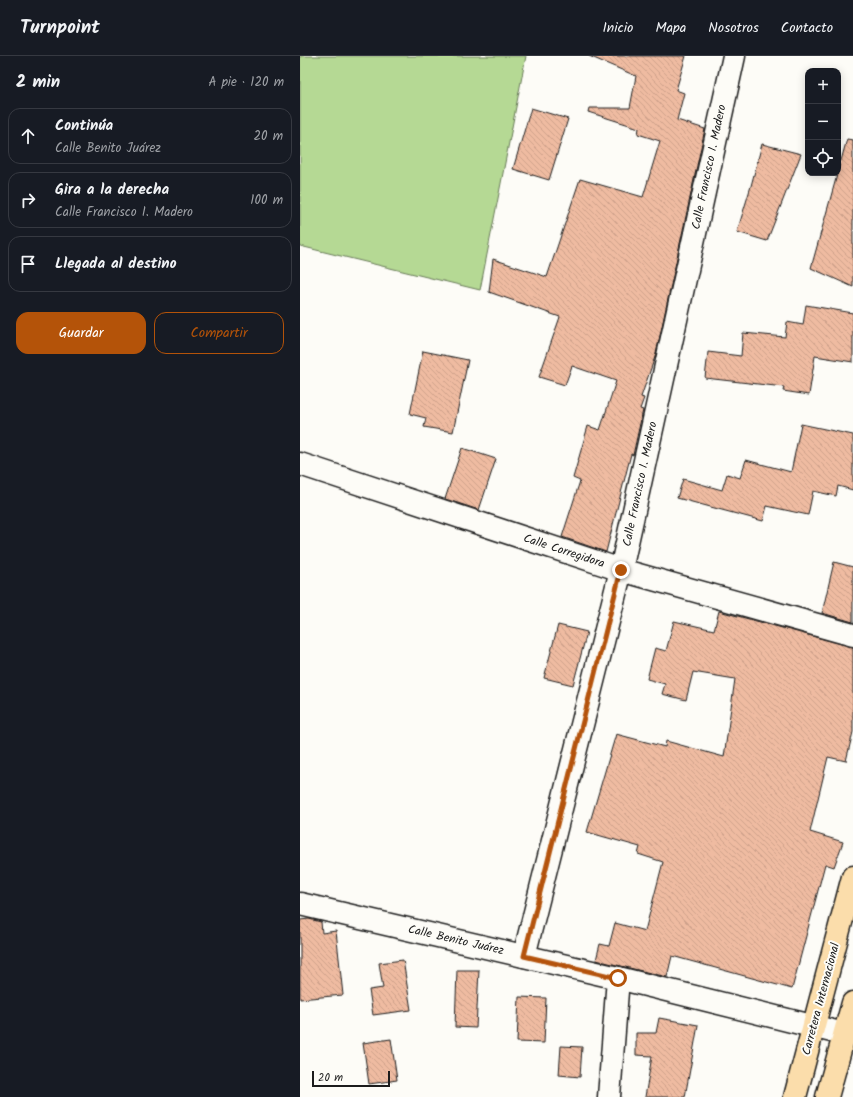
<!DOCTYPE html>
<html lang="es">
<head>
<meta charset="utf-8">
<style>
	:root { --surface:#171b24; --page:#242831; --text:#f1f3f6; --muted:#9ea1a6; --line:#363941; --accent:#b45309 }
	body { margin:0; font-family:Kalam,sans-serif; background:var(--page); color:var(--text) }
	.controls { position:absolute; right:12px; top:12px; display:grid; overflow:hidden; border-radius:8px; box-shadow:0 2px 10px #0003 }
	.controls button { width:36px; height:36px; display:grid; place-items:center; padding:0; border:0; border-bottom:1px solid var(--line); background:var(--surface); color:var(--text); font:20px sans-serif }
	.scale { position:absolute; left:12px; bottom:10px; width:78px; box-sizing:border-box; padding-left:4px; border:2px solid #1c1c1c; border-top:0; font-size:11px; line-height:14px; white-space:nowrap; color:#1c1c1c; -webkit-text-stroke:3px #fdfcf7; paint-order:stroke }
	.stop { position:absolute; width:12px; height:12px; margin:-9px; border:3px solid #b45309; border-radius:50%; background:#fff }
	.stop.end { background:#b45309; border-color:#fff; box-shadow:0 1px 4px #0008 }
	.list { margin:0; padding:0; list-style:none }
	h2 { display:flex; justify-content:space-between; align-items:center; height:52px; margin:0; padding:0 16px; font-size:17px }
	h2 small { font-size:13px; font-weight:400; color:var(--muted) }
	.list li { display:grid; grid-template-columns:26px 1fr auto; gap:12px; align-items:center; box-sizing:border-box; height:56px; margin:0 8px 8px; padding:0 8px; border:1px solid var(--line); border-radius:12px }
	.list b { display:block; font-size:15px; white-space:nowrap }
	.list p { margin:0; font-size:13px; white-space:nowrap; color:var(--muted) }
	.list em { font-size:13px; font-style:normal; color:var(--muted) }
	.actions { display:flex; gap:8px; padding:12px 16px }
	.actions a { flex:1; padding:9px 0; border:1px solid var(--accent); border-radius:12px; text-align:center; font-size:14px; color:var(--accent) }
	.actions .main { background:var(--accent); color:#fff }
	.icon { flex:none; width:22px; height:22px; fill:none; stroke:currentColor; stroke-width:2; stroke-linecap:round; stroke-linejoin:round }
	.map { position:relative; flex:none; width:553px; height:1041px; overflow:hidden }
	header { display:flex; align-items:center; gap:24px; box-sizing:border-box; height:56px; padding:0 20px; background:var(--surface); border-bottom:1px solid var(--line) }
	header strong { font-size:19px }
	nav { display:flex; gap:22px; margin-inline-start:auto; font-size:14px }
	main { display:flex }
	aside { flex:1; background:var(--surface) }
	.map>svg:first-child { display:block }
	.park { fill:#b5d994; stroke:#687a58 }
	.building { fill:url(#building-back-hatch); stroke:#1c1c1c }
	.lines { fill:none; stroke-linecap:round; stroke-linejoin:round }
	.street-casing { stroke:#1c1c1c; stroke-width:25 }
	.primary-casing { stroke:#1c1c1c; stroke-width:25 }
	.street { stroke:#fdfcf7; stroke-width:22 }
	.primary { stroke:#fbddab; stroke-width:22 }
	.route { stroke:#b45309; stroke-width:5 }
	.labels { text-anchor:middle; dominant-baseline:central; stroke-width:4; stroke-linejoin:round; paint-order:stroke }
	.street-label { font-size:12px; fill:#1c1c1c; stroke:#fdfcf7 }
</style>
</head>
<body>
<header>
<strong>Turnpoint</strong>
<nav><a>Inicio</a><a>Mapa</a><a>Nosotros</a><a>Contacto</a></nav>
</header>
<main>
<aside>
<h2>2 min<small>A pie · 120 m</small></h2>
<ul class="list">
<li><svg class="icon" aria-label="ahead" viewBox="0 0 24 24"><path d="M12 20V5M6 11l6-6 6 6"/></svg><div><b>Continúa</b><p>Calle Benito Juárez</p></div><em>20 m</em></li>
<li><svg class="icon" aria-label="right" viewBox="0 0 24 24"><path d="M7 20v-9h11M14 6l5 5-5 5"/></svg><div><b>Gira a la derecha</b><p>Calle Francisco I. Madero</p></div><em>100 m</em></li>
<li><svg class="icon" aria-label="arrive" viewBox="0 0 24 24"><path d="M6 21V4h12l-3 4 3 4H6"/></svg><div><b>Llegada al destino</b></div></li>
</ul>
<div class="actions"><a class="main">Guardar</a><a>Compartir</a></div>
</aside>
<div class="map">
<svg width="553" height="1041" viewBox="0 0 553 1041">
	<defs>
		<pattern id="building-back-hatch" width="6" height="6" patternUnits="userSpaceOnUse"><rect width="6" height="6" fill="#efbba1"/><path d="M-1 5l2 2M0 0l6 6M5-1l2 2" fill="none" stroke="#cca08a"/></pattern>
	</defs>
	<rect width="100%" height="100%" fill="#fdfcf7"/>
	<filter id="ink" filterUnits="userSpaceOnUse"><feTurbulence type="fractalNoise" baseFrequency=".025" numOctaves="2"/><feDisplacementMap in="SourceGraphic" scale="8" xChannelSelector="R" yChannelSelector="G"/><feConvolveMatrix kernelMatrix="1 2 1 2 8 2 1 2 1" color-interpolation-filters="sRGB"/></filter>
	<g filter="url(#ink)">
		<!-- park -->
		<path class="park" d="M 0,0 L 226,0 L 180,234 L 0,190 Z"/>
		<!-- building -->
		<g class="building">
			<path d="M 289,0 L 386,0 L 376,34 L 384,37 L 377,64 L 405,73 L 356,298 L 341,341 L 344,342 L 340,353 L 343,354 L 333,399 L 331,398 L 306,496 L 262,481 L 280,425 L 273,422 L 288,370 L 300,374 L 316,325 L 272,310 L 265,329 L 239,321 L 260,261 L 189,236 L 193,203 L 247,221 L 280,123 L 343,141 L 360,85 L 338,78 L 339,72 L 288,56 L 289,52 L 330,52 L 336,20 Z"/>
			<path d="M 231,52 L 268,63 L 249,124 L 213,113 Z"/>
			<path d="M 547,83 L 553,84 L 553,231 L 511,212 Z"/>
			<path d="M 462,88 L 501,98 L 467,185 L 437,176 L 451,130 Z"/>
			<path d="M 506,249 L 553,257 L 553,306 L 515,300 L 509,339 L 483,335 L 484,331 L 405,322 L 408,296 L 441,300 L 443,277 L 485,281 L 487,266 L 503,269 Z"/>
			<path d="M 123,295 L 168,304 L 153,376 L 124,371 L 126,362 L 110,358 Z"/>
			<path d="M 501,368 L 553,379 L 553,434 L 538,430 L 536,440 L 513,435 L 508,459 L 467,450 L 463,465 L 377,442 L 383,423 L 422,434 L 427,418 L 440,422 L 446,404 L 491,416 Z"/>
			<path d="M 162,392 L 196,403 L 179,454 L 145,443 Z"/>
			<path d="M 534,506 L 553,511 L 553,566 L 522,557 Z"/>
			<path d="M 419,555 L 553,591 L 553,676 L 546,705 L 528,701 L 510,776 L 543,786 L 534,811 L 525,808 L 492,933 L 372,900 L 367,921 L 296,904 L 300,888 L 309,890 L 315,867 L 345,875 L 363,806 L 338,798 L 340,791 L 287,776 L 316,678 L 365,691 L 366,685 L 424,701 L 435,623 L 393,616 L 386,644 L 362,638 L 365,628 L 347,623 L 355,592 L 366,595 L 374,565 L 414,574 Z"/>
			<path d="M 258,569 L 287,576 L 273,629 L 244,622 Z"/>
			<path d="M 9,863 L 21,866 L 22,877 L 36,875 L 43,939 L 0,943 L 0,864 Z"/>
			<path d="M 103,904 L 111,954 L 73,959 L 69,934 L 83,932 L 79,907 Z"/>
			<path d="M 157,914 L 179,914 L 176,972 L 155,971 Z"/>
			<path d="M 219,941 L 246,942 L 244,987 L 217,986 Z"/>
			<path d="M 359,962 L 398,969 L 385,1041 L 345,1041 L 352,1000 L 336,999 L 336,977 L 356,977 Z"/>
			<path d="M 91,983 L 97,1024 L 69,1028 L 63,987 Z"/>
			<path d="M 261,990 L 282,991 L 280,1021 L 259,1019 Z"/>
		</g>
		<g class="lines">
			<!-- street casing -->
			<g class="street-casing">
				<g id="street">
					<path d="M 0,408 L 321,514 L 553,579"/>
					<path d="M 0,848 L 318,922 L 544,978"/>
					<path d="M 224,900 L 321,514 L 434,0"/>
					<path d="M 309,1041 L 318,922"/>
				</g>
			</g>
			<!-- primary casing -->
			<g class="primary-casing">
				<g id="primary">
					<path d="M 495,1041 L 553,821"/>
					<path d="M 527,1041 L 553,947"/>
				</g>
			</g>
			<!-- street -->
			<use href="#street" class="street"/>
			<!-- primary -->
			<use href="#primary" class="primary"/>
		</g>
	</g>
	<g class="lines" filter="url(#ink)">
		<!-- route -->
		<path class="route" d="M 318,922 L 224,900 L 321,514"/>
	</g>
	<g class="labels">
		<!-- street labels -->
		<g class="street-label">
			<text transform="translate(409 111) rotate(-78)">Calle Francisco I. Madero</text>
			<text transform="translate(340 428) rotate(-78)">Calle Francisco I. Madero</text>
			<text transform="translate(264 495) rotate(18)">Calle Corregidora</text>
			<text transform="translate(156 884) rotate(13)">Calle Benito Juárez</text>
			<text transform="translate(521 943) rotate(-75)">Carretera Internacional</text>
		</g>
	</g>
</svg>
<div class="controls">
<button>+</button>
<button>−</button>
<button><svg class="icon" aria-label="locate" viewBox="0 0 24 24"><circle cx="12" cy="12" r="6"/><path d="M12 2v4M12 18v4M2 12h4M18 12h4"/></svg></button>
</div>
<div class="scale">20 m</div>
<div class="stop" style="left:318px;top:922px"></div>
<div class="stop end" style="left:321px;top:514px"></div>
</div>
</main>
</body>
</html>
